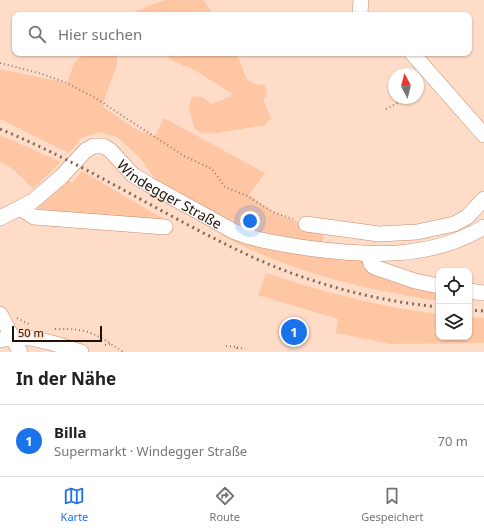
<!DOCTYPE html>
<html lang="de">
<head>
<meta charset="utf-8">
<style>
	:root { --surface:#fff; --page:#f6f6f6; --text:#202124; --muted:#757577; --line:#e0e0e0; --accent:#1a73e8 }
	body { margin:0; font-family:"Noto Sans",sans-serif; background:var(--page); color:var(--text) }
	.controls { position:absolute; right:12px; bottom:12px; display:grid; overflow:hidden; border-radius:8px; box-shadow:0 1px 3px #0004 }
	.controls button { width:36px; height:36px; display:grid; place-items:center; padding:0; border:0; border-bottom:1px solid var(--line); background:var(--surface); color:var(--text); font:20px sans-serif }
	.compass { position:absolute; left:388px; top:68px; width:36px; height:36px; border-radius:50%; background:var(--surface); box-shadow:0 1px 3px #0004; rotate:353deg }
	.scale { position:absolute; left:12px; bottom:10px; width:90px; box-sizing:border-box; padding-left:4px; border:2px solid #241105; border-top:0; font-size:11px; line-height:14px; white-space:nowrap; color:#241105; -webkit-text-stroke:3px #fedcc8; paint-order:stroke }
	.you { position:absolute; left:250px; top:221px; width:14px; height:14px; margin:-10px; border:3px solid #fff; border-radius:50%; background:#1a73e8; box-shadow:0 0 0 6px #1a73e833 }
	.badge { display:grid; place-items:center; width:26px; height:26px; border-radius:50%; background:var(--accent); color:#fff; font-size:13px; font-weight:700 }
	.pin { position:absolute; translate:-50% -50%; border:2px solid #fff; box-shadow:0 1px 4px #0006 }
	.list { margin:0; padding:0; list-style:none }
	h2 { display:flex; justify-content:space-between; align-items:center; height:52px; margin:0; padding:0 16px; font-size:17px }
	h2 small { font-size:13px; font-weight:400; color:var(--muted) }
	.list li { display:grid; grid-template-columns:26px 1fr auto; gap:12px; align-items:center; box-sizing:border-box; height:72px; padding:0 16px; border-top:1px solid var(--line) }
	.list b { display:block; font-size:15px; white-space:nowrap }
	.list p { margin:0; font-size:13px; white-space:nowrap; color:var(--muted) }
	.list em { font-size:13px; font-style:normal; color:var(--muted) }
	.icon { flex:none; width:22px; height:22px; fill:none; stroke:currentColor; stroke-width:2; stroke-linecap:round; stroke-linejoin:round }
	.map { position:relative; flex:none; width:484px; height:352px; overflow:hidden }
	.search { position:absolute; background:var(--surface); box-shadow:0 1px 3px #0004; left:12px; right:12px; top:12px; height:44px; display:flex; align-items:center; gap:10px; box-sizing:border-box; padding:0 14px; border-radius:8px; color:var(--muted); font-size:15px }
	.sheet { height:124px; background:var(--surface) }
	nav { display:flex; justify-content:space-around; align-items:center; box-sizing:border-box; height:56px; border-top:1px solid var(--line); background:var(--surface); font-size:11px; color:var(--muted) }
	nav a { display:grid; justify-items:center; gap:2px }
	nav .on { color:var(--accent) }
	.map>svg:first-child { display:block }
	.green { fill:#ffc6a4 }
	.lines { fill:none; stroke-linecap:round; stroke-linejoin:round }
	.minor-casing { stroke:#c18c6d; stroke-width:16 }
	.path { stroke:#967b6b; stroke-width:2; stroke-dasharray:1 3; stroke-linecap:butt }
	.minor { stroke:#fff; stroke-width:15 }
	.rail { stroke:#846a5b; stroke-width:3; stroke-dasharray:2 4; stroke-linecap:butt }
	.labels { text-anchor:middle; dominant-baseline:central; stroke-width:4; stroke-linejoin:round; paint-order:stroke }
	.street-label { font-size:14px; fill:#241105; stroke:#fedcc8 }
</style>
</head>
<body>
<div class="map">
<svg width="484" height="352" viewBox="0 0 484 352">
	<rect width="100%" height="100%" fill="#fedcc8"/>
	<!-- green -->
	<g class="green">
		<path d="M 165,0 L 204,0 L 213,15 L 136,15 L 136,11 Z"/>
		<path d="M 84,53 L 117,53 L 117,64 L 102,106 L 135,129 L 155,136 L 164,118 L 265,173 L 249,195 L 273,212 L 324,233 L 322,243 L 266,236 L 219,215 L 154,178 L 140,158 L 117,137 L 99,132 L 81,138 L 69,153 L 0,119 L 0,69 L 67,83 L 74,63 Z"/>
		<path d="M 164,53 L 235,53 C 247,69 239,84 265,85 L 267,95 L 263,100 L 271,118 L 265,125 L 217,133 L 201,133 L 194,128 L 189,107 L 192,96 L 202,97 L 211,104 L 230,97 L 232,94 L 193,69 L 172,61 Z"/>
		<path d="M 0,135 L 61,162 L 33,189 C 23,178 14,168 0,162 Z"/>
		<path d="M 82,171 L 169,222 L 37,211 L 39,205 L 69,181 L 72,183 Z"/>
		<path d="M 219,234 L 244,242 L 367,261 L 439,289 L 439,301 C 361,289 290,272 219,234 Z"/>
		<path d="M 266,273 C 324,292 378,307 439,314 L 439,337 L 469,337 L 469,317 L 484,318 L 484,343 L 391,344 L 336,333 L 338,319 L 258,295 Z"/>
	</g>
	<g class="lines">
		<!-- minor casing -->
		<g class="minor-casing">
			<g id="minor">
				<path d="M 360,13 L 361,0"/>
				<path d="M 412,53 L 484,135"/>
				<path d="M 20,208 L 34,217 L 165,227"/>
				<path id="s1" d="M 0,218 L 33,201 L 61,177 L 86,150 L 94,146 L 103,146 L 110,150 L 133,175 L 148,184 L 233,231 C 257,241 282,244 307,248 C 367,256 430,260 484,227"/>
				<path d="M 306,224 L 379,234 L 417,232 L 454,224 L 467,217 L 484,199"/>
				<path d="M 369,255 L 371,264 L 374,267 L 415,281 L 439,286"/>
				<path d="M 469,291 L 484,293"/>
				<path d="M 0,314 L 20,352"/>
				<path d="M 0,340 C 27,332 55,344 81,352"/>
			</g>
		</g>
		<!-- path -->
		<g class="path">
			<path d="M 0,63 L 42,74 L 67,83 L 97,99 L 184,156 L 212,169 L 225,187 L 247,196 L 273,212 L 293,219"/>
			<path d="M 418,92 L 425,88"/>
			<path d="M 386,109 L 407,98"/>
			<path d="M 17,318 L 29,324"/>
			<path d="M 55,329 C 89,328 96,334 123,352"/>
			<path d="M 105,345 L 111,344"/>
			<path d="M 226,346 L 237,347 L 237,352"/>
			<path d="M 237,347 L 245,349"/>
		</g>
		<!-- minor -->
		<use href="#minor" class="minor"/>
		<!-- rail -->
		<g class="rail">
			<path d="M 0,129 C 90,166 170,220 259,260 C 316,285 377,301 439,307"/>
			<path d="M 469,310 L 484,311"/>
		</g>
	</g>
	<g class="labels">
		<!-- street labels -->
		<g class="street-label">
			<text stroke="none"><textPath href="#s1" startOffset="212">Windegger Straße</textPath></text>
		</g>
	</g>
</svg>
<div class="controls">
<button><svg class="icon" aria-label="locate" viewBox="0 0 24 24"><circle cx="12" cy="12" r="6"/><path d="M12 2v4M12 18v4M2 12h4M18 12h4"/></svg></button>
<button><svg class="icon" aria-label="layers" viewBox="0 0 24 24"><path d="M12 4l9 5-9 5-9-5zM3 14l9 5 9-5"/></svg></button>
</div>
<svg class="compass" viewBox="-18 -18 36 36"><path d="M0-13l5 13h-10z" fill="#e53935"/><path d="M0 13l5-13h-10z" fill="#757577"/></svg>
<div class="scale">50 m</div>
<div class="you"></div>
<div class="pin badge" style="left:294px;top:332px">1</div>
<div class="search"><svg class="icon" aria-label="search" viewBox="0 0 24 24"><circle cx="10" cy="10" r="6"/><path d="M15 15l6 6"/></svg>Hier suchen</div>
</div>
<section class="sheet">
<h2>In der Nähe<small></small></h2>
<ul class="list">
<li><span class="badge">1</span><div><b>Billa</b><p>Supermarkt · Windegger Straße</p></div><em>70 m</em></li>
</ul>
</section>
<nav>
<a class="on"><svg class="icon" aria-label="map" viewBox="0 0 24 24"><path d="M3 6l6-2 6 2 6-2v14l-6 2-6-2-6 2zM9 4v14M15 6v14"/></svg>Karte</a>
<a><svg class="icon" aria-label="directions" viewBox="0 0 24 24"><path d="M12 3l9 9-9 9-9-9zM9 14v-3h6M13 9l2 2-2 2"/></svg>Route</a>
<a><svg class="icon" aria-label="saved" viewBox="0 0 24 24"><path d="M7 4h10v16l-5-4-5 4z"/></svg>Gespeichert</a>
</nav>
</body>
</html>
